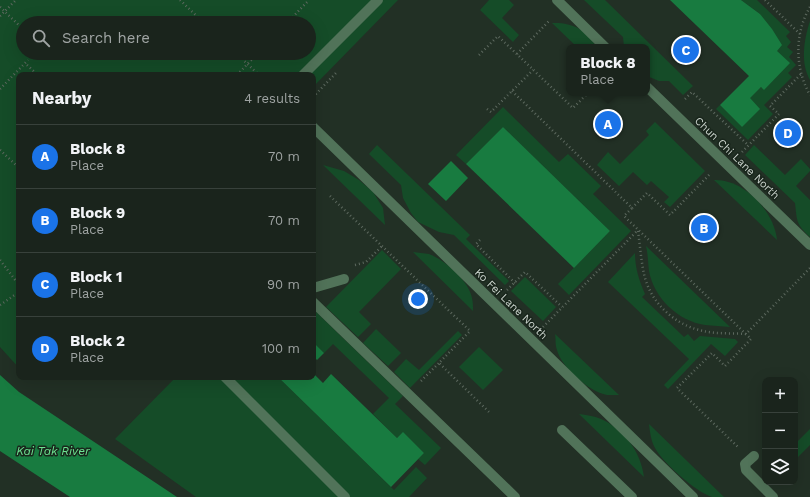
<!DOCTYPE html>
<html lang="en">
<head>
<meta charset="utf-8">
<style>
	:root { --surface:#1a241c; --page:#232c25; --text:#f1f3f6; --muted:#9fa4a3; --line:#38413b; --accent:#1a73e8 }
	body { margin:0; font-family:"Work Sans",sans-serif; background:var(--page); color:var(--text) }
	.controls { position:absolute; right:12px; bottom:12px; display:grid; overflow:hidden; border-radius:8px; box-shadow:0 4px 16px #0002 }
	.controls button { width:36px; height:36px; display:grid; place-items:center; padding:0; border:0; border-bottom:1px solid var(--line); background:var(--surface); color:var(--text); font:20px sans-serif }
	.you { position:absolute; left:418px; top:299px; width:14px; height:14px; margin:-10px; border:3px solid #fff; border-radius:50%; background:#1a73e8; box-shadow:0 0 0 6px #1a73e833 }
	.badge { display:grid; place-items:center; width:26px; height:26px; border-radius:50%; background:var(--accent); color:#fff; font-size:13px; font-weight:700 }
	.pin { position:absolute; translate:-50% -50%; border:2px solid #fff; box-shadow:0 1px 4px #0006 }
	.popup { position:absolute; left:566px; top:44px; width:84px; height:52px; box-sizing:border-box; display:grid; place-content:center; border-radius:8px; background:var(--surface); filter:drop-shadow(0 1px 3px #0005); font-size:13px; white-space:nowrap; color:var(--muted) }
	.popup b { font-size:15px; color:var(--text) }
	.popup::after { content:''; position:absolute; left:50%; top:100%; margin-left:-8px; border:8px solid transparent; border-top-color:var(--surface) }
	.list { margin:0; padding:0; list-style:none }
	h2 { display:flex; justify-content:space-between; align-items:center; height:52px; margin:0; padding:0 16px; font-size:17px }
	h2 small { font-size:13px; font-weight:400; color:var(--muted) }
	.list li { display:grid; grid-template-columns:26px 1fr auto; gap:12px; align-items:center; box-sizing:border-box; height:64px; padding:0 16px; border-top:1px solid var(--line) }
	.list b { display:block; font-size:15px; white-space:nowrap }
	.list p { margin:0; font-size:13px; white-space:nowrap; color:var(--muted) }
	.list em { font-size:13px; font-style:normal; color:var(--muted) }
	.icon { flex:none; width:22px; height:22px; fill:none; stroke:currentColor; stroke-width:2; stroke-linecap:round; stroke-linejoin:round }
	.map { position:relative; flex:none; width:810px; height:497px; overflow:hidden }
	.search { position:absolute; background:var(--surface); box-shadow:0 4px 16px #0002; left:16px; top:16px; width:300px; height:44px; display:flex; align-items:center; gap:10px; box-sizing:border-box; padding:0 14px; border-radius:22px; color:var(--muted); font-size:15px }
	.panel { position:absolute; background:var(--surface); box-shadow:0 4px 16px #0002; left:16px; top:72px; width:300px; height:308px; border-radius:8px }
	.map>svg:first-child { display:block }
	.green { fill:#154c28; fill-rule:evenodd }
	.water { fill:#187b40 }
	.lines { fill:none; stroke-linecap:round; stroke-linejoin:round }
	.path { stroke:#5d695f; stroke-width:2.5; stroke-dasharray:1 3; stroke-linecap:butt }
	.minor { stroke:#517359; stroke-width:10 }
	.labels { text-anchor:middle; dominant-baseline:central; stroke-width:3; stroke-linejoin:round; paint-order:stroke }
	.street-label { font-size:11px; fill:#cdd6cf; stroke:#19261c }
	.water-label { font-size:12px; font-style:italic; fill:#6de391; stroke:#19261c }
</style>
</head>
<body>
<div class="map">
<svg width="810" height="497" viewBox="0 0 810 497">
	<rect width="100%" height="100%" fill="#223025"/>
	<!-- green -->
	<g class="green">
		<path d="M 0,0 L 398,0 L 313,87 L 313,75 L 19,75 L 19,368 L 0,347 ZM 23,23 L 309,23 L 309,53 L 23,53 Z"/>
		<path d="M 489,0 L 509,0 L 514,5 L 502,18 L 519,35 L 513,42 L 480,10 Z"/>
		<path d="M 584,0 L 605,0 L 693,86 L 683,95 L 669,81 L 659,81 L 647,76 L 647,47 L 624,47 L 623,37 Z"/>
		<path d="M 741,0 L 757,0 L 790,32 L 786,36 L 791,42 L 787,47 L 793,52 L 789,57 L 796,65 L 788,73 L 792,77 L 764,105 L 773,114 L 748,140 L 716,109 L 720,105 L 742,127 L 749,98 L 761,87 L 764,89 L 777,51 L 760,14 Z"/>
		<path d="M 810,21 L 810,80 C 800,63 804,39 810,21 Z"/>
		<path d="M 552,23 C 570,22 588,29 596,47 L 577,47 Z"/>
		<path d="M 503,107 L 559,162 L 568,154 L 601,186 L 593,194 L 631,231 L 569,295 L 558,284 L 610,231 L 503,127 L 466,164 L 456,155 Z"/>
		<path d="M 655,122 L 705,171 L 670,207 L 664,202 L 669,197 L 651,181 L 647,185 L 633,172 L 619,186 L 597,165 L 608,152 L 620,164 L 649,135 L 646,131 Z"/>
		<path d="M 377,145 L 470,235 L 466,239 L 509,281 L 505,285 L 454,235 L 439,232 L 418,222 L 411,213 L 403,198 L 401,185 L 369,154 Z"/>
		<path d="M 754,145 L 785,175 L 801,159 L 810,169 L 810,171 L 796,186 L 810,200 L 810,237 C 796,224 797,221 795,203 L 745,155 Z"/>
		<path d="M 323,165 L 344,171 L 359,180 L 373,192 L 383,208 L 385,225 Z"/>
		<path d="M 714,180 C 744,179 774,211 777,240 Z"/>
		<path d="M 646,246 L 730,327 C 722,326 713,326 705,325 C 678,321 654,298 649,271 C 648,263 648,254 646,246 Z"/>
		<path d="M 382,250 L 401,269 L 359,312 L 371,324 L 358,337 L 326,307 Z"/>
		<path d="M 413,252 C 418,253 424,253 429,254 C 445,260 469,281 472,298 C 473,302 473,307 473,311 Z"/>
		<path d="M 635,253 C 635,268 639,280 645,294 L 642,297 L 684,337 L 688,334 L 694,341 L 700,336 L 735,339 L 738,342 L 725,356 L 711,344 L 668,389 L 664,385 L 689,359 L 608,282 Z"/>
		<path d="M 525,277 L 556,307 L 543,321 L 511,291 Z"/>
		<path d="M 313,309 L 403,396 L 395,404 L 441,448 L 425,465 L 418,459 L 424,453 L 403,433 L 397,438 L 373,414 L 389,398 L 333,344 L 324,353 L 313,342 Z"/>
		<path d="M 376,329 L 401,353 L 388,366 L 363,343 Z"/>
		<path d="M 458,331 L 462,335 L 410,388 L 394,372 L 406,359 L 419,370 Z"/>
		<path d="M 555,334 L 619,395 C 615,395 611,395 607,395 C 588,391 562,368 557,350 C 555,345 556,339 555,334 Z"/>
		<path d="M 479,347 L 503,370 L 483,390 L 459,367 Z"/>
		<path d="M 176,377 L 278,377 L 394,490 L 416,467 L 427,478 L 409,497 L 196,497 L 115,439 Z"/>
		<path d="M 579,414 C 586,415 594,416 601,419 C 624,429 641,452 644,477 Z"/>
		<path d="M 649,424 L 724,497 C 720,497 716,497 712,497 C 696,492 663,463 655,448 C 651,441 650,432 649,424 Z"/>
		<path d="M 810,429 L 810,445 L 795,460 L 795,444 Z"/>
	</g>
	<!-- water -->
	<g class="water">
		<path d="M 670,0 L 741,0 L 760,14 L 772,29 L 782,45 L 777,51 L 790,63 L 764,90 L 761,87 L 750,98 L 760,109 L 742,127 L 720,105 L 749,76 Z"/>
		<path d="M 503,127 L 610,231 L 574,268 L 466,164 Z"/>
		<path d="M 451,161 L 468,178 L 446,201 L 428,184 Z"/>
		<path d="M 313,342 L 324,353 L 317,360 L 313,356 Z"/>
		<path d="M 313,373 L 323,383 L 331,374 L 397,438 L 403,432 L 424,453 L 391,487 L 278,377 L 313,377 Z"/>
		<path d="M 0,375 L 19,392 L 177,497 L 70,497 L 0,451 Z"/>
	</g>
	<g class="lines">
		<!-- path -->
		<g class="path">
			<path d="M 180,0 L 204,23"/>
			<path d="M 765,0 L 800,34"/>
			<path d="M 0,7 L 23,29"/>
			<path d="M 810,7 C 794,34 795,69 810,95"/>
			<path d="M 0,16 L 16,0"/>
			<path d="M 287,23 L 309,0"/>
			<path d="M 236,53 L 259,75"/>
			<path d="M 517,54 L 550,20"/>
			<path d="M 479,55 L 498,36 L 573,108 L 588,93"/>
			<path d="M 27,65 L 38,75"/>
			<path d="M 237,75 L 258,53"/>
			<path d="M 0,89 L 28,60"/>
			<path d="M 512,91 L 632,208 L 624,216 L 751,339 L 725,366 L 712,353 L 677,388 L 738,447"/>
			<path d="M 313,97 L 336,73"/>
			<path d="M 685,99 L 692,92 L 748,145"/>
			<path d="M 487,109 L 491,112 L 533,70"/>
			<path d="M 0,150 L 19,168"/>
			<path d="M 742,152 L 779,114 L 770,106 L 801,74"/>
			<path d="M 330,196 L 470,331 L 439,363 L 490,413"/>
			<path d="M 632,208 L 647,193 L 670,215 L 710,174"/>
			<path d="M 638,231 C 640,245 641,260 644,274 C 650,302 674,325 703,331 C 716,334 732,333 746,334 L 810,268"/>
			<path d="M 480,240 L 476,244 L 515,283"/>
			<path d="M 0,260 L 19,285"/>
			<path d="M 355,265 L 366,262 L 382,246"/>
			<path d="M 507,290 L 525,272 L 562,307"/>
			<path d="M 0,305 L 19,292"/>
			<path d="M 543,327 L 638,230"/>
			<path d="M 421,381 L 439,363"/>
		</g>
		<!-- minor -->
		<g class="minor">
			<path d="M 557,0 L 605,47"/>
			<path d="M 303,75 L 378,0"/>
			<path d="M 647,87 L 810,245"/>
			<path d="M 313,127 L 693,497"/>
			<path d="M 313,288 L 344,279"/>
			<path d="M 313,302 L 515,497"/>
			<path d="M 225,377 L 345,497"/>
			<path d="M 562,430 L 632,497"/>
			<path d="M 754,456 L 745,464 L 746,470 L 773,497"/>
		</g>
	</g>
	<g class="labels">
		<!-- street labels -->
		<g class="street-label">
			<text transform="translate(737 158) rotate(44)">Chun Chi Lane North</text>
			<text transform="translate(511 304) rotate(44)">Ko Fei Lane North</text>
		</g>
		<!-- water labels -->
		<g class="water-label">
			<text x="53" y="451">Kai Tak River</text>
		</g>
	</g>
</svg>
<div class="controls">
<button>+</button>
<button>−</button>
<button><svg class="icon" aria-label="layers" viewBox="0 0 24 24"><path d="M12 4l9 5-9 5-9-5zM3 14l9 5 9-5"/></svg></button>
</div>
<div class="you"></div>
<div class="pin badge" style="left:608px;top:124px">A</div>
<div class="popup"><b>Block 8</b>Place</div>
<div class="pin badge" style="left:704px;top:228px">B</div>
<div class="pin badge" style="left:686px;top:50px">C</div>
<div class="pin badge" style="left:788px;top:133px">D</div>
<div class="search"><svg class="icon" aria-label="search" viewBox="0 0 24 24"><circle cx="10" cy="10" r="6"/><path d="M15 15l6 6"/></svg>Search here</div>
<section class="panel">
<h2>Nearby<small>4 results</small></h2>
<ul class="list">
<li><span class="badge">A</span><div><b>Block 8</b><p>Place</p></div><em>70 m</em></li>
<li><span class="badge">B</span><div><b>Block 9</b><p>Place</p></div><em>70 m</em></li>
<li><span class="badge">C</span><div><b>Block 1</b><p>Place</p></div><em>90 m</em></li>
<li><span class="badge">D</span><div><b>Block 2</b><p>Place</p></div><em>100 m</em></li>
</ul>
</section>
</div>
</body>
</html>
